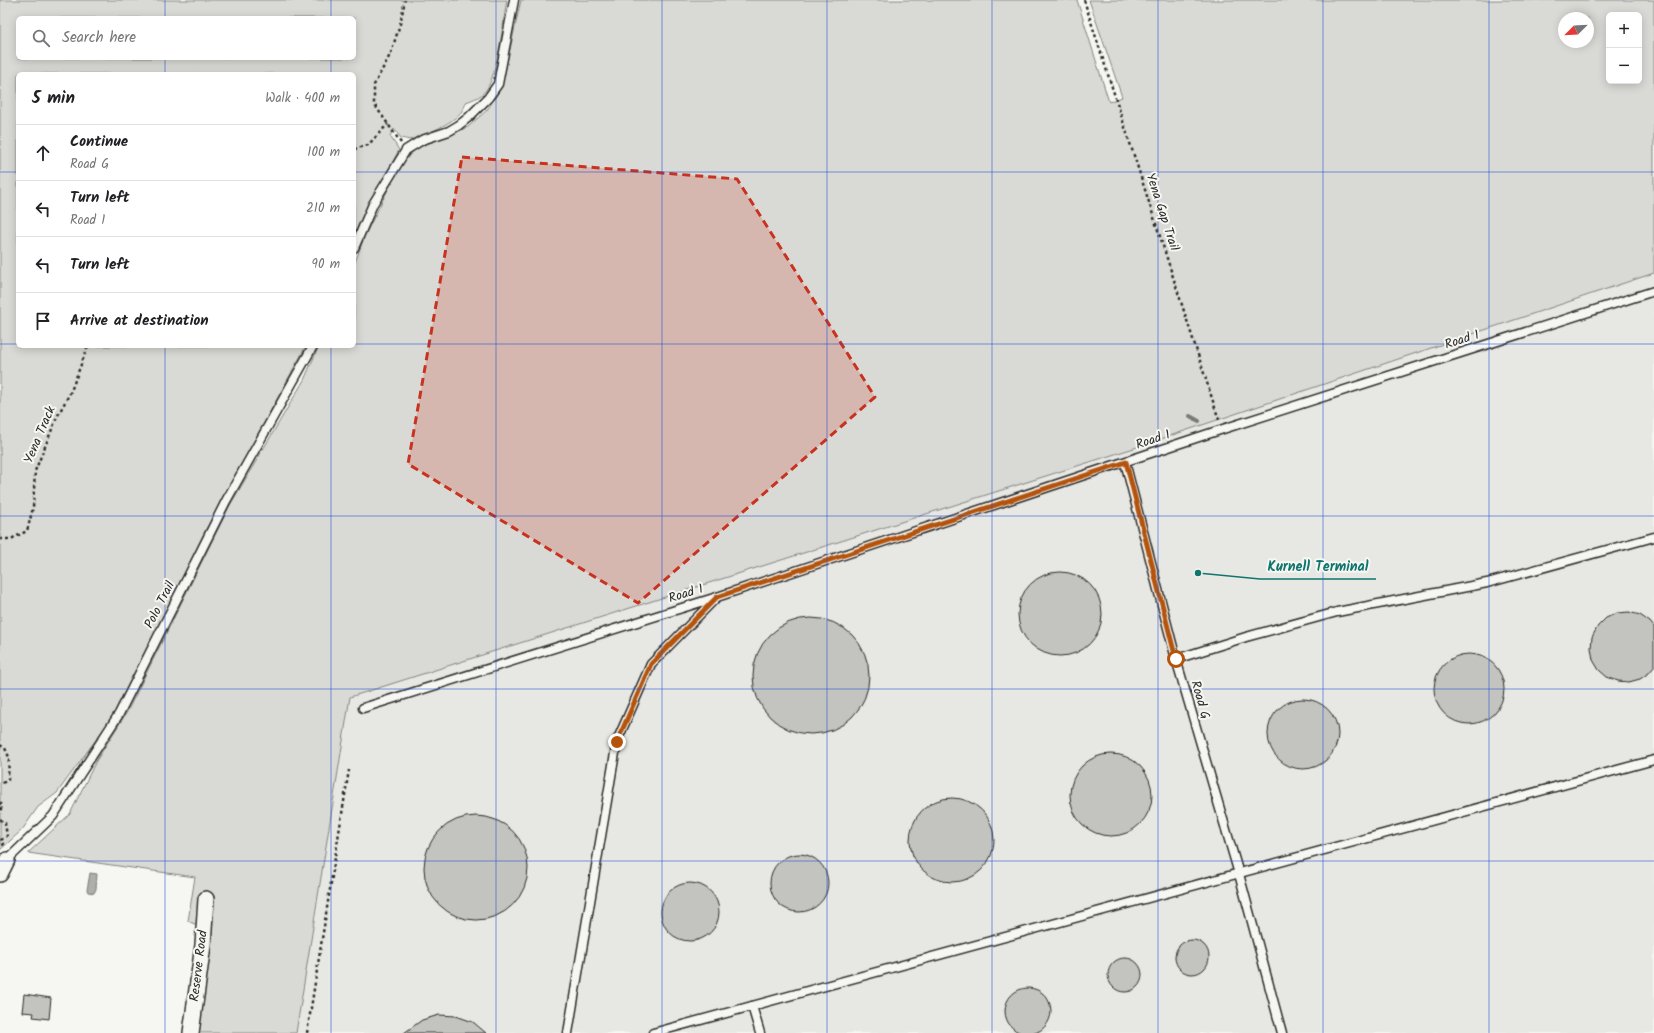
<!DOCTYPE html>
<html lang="en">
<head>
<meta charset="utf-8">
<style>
	:root { --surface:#fff; --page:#f2f2f2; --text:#202124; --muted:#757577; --line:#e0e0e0 }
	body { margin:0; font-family:Kalam,sans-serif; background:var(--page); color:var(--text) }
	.controls { position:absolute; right:12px; top:12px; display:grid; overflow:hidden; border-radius:6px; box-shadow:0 2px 10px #0003 }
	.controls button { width:36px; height:36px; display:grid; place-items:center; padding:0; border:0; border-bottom:1px solid var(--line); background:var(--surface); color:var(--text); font:20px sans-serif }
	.compass { position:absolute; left:1558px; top:12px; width:36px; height:36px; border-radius:50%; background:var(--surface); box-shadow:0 2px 10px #0003; rotate:246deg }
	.stop { position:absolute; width:12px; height:12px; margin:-9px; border:3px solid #b45309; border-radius:50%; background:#fff }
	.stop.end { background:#b45309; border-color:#fff; box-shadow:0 1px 4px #0008 }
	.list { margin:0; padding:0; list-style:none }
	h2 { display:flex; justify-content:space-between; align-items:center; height:52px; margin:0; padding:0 16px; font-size:17px }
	h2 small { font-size:13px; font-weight:400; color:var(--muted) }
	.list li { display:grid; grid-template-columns:26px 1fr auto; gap:12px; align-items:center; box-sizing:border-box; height:56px; padding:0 16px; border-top:1px solid var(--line) }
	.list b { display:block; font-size:15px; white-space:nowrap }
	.list p { margin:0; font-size:13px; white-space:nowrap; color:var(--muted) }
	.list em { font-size:13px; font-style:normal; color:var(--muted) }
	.icon { flex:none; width:22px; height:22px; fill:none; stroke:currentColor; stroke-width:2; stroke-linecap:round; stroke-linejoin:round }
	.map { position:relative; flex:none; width:1654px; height:1033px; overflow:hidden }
	.search { position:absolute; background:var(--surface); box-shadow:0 2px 10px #0003; left:16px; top:16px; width:340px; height:44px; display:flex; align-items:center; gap:10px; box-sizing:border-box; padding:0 14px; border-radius:6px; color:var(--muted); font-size:15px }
	.panel { position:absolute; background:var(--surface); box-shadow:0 2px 10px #0003; left:16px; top:72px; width:340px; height:276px; border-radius:6px }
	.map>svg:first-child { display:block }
	.built { fill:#e7e7e3 }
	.green { fill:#d9d9d5; stroke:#828280; fill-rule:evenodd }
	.water { fill:#aeaeab; stroke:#7a7a78 }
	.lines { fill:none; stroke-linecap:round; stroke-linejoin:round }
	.stream { stroke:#7a7a78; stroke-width:4 }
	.building { fill:#c3c3c0; stroke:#2b2b2b }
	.lane-casing { stroke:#2b2b2b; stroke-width:11 }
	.street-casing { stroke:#2b2b2b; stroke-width:18 }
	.path { stroke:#2b2b2b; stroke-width:2.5; stroke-dasharray:3 3; stroke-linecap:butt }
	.lane { stroke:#f6f6f2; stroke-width:8 }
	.street { stroke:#f6f6f2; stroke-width:15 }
	.route { stroke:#b45309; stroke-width:5 }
	.marked { fill:#c8321e; fill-opacity:0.2; stroke:#c8321e; stroke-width:3; stroke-dasharray:8 5; stroke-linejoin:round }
	.grid { fill:none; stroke:#1d4ed8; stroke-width:1; stroke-opacity:0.55 }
	.labels { text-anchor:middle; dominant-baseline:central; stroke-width:4; stroke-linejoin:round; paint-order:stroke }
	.street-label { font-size:13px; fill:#2b2b2b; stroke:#f6f6f2 }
	.leader { fill:none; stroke:#0f766e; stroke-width:1.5 }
	.callout-dot { fill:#0f766e; stroke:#f6f6f2; stroke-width:1.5 }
	.callout-label { font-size:14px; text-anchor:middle; font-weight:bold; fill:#0f766e; stroke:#f6f6f2; stroke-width:4; stroke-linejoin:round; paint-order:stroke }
</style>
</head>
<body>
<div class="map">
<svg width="1654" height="1033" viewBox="0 0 1654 1033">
	<rect width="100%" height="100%" fill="#f6f6f2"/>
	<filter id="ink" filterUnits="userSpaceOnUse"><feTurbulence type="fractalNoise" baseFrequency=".025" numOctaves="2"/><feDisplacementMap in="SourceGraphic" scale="8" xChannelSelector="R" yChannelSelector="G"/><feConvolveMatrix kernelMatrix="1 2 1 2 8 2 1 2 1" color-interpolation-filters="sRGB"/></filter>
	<g filter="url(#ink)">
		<!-- built -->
		<path class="built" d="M 1654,273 L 1654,1033 L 296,1033 L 350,697 L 1134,448 Z"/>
		<!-- green -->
		<g class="green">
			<path d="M 0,0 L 507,0 C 503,21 498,74 486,90 C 481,97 474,99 466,102 C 462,122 427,133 410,140 L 401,138 L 394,129 L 390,136 L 399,150 L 354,234 L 354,74 L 18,74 L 18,346 L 306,346 L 206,529 L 119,708 L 57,793 L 38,807 L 22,830 L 0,850 ZM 18,18 L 354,18 L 354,58 L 18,58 Z"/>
			<path d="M 521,0 L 1077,0 L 1109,102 L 1122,97 L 1089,0 L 1654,0 L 1654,273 L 1134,448 L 350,697 L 296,1033 L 195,1033 L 210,931 L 188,921 L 195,877 L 28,853 L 70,814 L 96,761 L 127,712 L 229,507 L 304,380 L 319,346 L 354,346 L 354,265 L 365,235 L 402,162 L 417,148 L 468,127 L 487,110 L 498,93 L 503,81 ZM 1609,15 L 1639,15 L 1639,81 L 1609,81 ZM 1564,18 L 1588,18 L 1588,42 L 1564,42 Z"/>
		</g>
		<!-- water -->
		<path class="water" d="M 90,873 L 97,874 L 96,889 L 94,893 L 88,892 L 87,890 Z"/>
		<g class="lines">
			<!-- stream -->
			<path class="stream" d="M 1190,416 L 1199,421"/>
		</g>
		<!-- building -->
		<g class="building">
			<circle cx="1060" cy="614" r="42"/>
			<path d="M 1629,612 L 1640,615 L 1650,622 L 1654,627 L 1654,667 L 1649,673 L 1640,679 L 1629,682 L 1618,681 L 1607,677 L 1599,670 L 1593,660 L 1591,648 L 1592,637 L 1598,626 L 1606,618 L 1617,613 Z"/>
			<circle cx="811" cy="676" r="58"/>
			<circle cx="1469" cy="689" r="35"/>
			<circle cx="1303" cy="734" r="35"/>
			<circle cx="1111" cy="795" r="41"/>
			<circle cx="952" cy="840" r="42"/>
			<circle cx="476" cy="868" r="52"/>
			<circle cx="799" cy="883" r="29"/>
			<circle cx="690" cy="912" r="29"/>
			<circle cx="1192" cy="957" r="17"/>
			<circle cx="1125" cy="975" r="17"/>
			<circle cx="1028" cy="1011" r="23"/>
			<path d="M 24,994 L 51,998 L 49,1019 L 33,1017 L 34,1013 L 22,1012 Z"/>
			<path d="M 439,1015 L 456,1016 L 473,1022 L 486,1033 L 404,1033 L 422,1020 Z"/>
		</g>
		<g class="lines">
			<!-- lane casing -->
			<g class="lane-casing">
				<g id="lane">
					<path d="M 354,248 L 373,204 L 406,150 L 422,140 L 449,131 L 459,125 L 469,117 L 488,98 L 498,84 L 514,0"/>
					<path d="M 1125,462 L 1176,659 L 1239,874 L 1282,1033"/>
					<path d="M 1176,659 L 1246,637 L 1337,612 L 1487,583 L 1654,537"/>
					<path d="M 363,708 L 717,597 L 1223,429 L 1654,291"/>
					<path d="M 7,860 L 53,816 L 119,714 L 226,501 L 313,346"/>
					<path d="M 752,1006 L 760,1033"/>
					<path d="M 568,1033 L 617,741 L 651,664 L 716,598"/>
					<path d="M 653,1033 L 1654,760"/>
				</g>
			</g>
			<!-- street casing -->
			<g class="street-casing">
				<g id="street">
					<path d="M 0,874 L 7,860"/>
					<path d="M 191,1033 L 203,945 L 206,899"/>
				</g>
			</g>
			<!-- path -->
			<g class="path">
				<path d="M 1084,0 L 1219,420"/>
				<path d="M 401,143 L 374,104 L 374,85 L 391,53 L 400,24 L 405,0"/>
				<path d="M 354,149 L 368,145 L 388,124"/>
				<path d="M 0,539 L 11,539 L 27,531 L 33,508 L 35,471 L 57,417 L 71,391 L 88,346"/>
				<path d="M 0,745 L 5,748 L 9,757 L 8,780 L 0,784"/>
				<path d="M 0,802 L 2,805 L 0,814"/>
				<path d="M 0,819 L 5,823 L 7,836 L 1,840 L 5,848"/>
				<path d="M 307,1033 L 349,770"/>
			</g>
			<!-- lane -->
			<use href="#lane" class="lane"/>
			<!-- street -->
			<use href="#street" class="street"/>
		</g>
	</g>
	<g class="lines" filter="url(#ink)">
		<!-- route -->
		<path class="route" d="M 617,742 L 651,664 L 717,597 L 1126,462 L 1176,659"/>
	</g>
	<!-- marked area -->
	<path class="marked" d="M 462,157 L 737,179 L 875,397 L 638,603 L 408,464 Z"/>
	<!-- grid -->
	<path class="grid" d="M 165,0 L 165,18M 331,0 L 331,18M 496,0 L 496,1033M 662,0 L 662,1033M 827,0 L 827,1033M 992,0 L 992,1033M 1158,0 L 1158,1033M 1323,0 L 1323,1033M 1489,0 L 1489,1033M 165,58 L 165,74M 331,58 L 331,74M 0,172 L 18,172M 354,172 L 1654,172M 0,344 L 18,344M 354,344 L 1654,344M 165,346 L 165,1033M 331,346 L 331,1033M 0,516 L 1654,516M 0,689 L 1654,689M 0,861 L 1654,861"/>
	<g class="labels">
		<!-- street labels -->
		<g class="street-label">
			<text transform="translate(1162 212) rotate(72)">Yena Gap Trail</text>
			<text transform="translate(1462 340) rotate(-18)">Road 1</text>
			<text transform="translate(40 435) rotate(-67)">Yena Track</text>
			<text transform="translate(1153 440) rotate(-19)">Road 1</text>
			<text transform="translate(686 594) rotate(-17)">Road 1</text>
			<text transform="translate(160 605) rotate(-63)">Polo Trail</text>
			<text transform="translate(1200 700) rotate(74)">Road G</text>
			<text transform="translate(199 966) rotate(-83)">Reserve Road</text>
		</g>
	</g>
	<!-- callouts -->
	<path class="leader" d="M1198 573L1260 579H1376"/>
	<circle class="callout-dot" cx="1198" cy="573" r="4"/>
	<g class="callout-label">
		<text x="1318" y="571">Kurnell Terminal</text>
	</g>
</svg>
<div class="controls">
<button>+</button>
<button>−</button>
</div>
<svg class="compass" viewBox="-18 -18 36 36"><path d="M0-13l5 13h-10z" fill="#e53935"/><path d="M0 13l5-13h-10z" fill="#757577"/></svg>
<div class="stop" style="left:1176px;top:659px"></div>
<div class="stop end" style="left:617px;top:742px"></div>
<div class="search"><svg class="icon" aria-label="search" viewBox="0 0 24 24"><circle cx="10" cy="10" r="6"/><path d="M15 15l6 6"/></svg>Search here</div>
<section class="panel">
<h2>5 min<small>Walk · 400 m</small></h2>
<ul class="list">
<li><svg class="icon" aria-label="ahead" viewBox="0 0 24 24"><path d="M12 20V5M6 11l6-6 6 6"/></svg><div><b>Continue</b><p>Road G</p></div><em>100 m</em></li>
<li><svg class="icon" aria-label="left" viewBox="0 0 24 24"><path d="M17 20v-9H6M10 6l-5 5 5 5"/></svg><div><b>Turn left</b><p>Road 1</p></div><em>210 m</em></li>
<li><svg class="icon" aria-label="left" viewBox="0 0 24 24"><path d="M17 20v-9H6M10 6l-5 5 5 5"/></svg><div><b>Turn left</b></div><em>90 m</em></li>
<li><svg class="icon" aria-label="arrive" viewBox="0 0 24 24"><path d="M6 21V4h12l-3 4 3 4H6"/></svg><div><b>Arrive at destination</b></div></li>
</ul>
</section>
</div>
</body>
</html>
